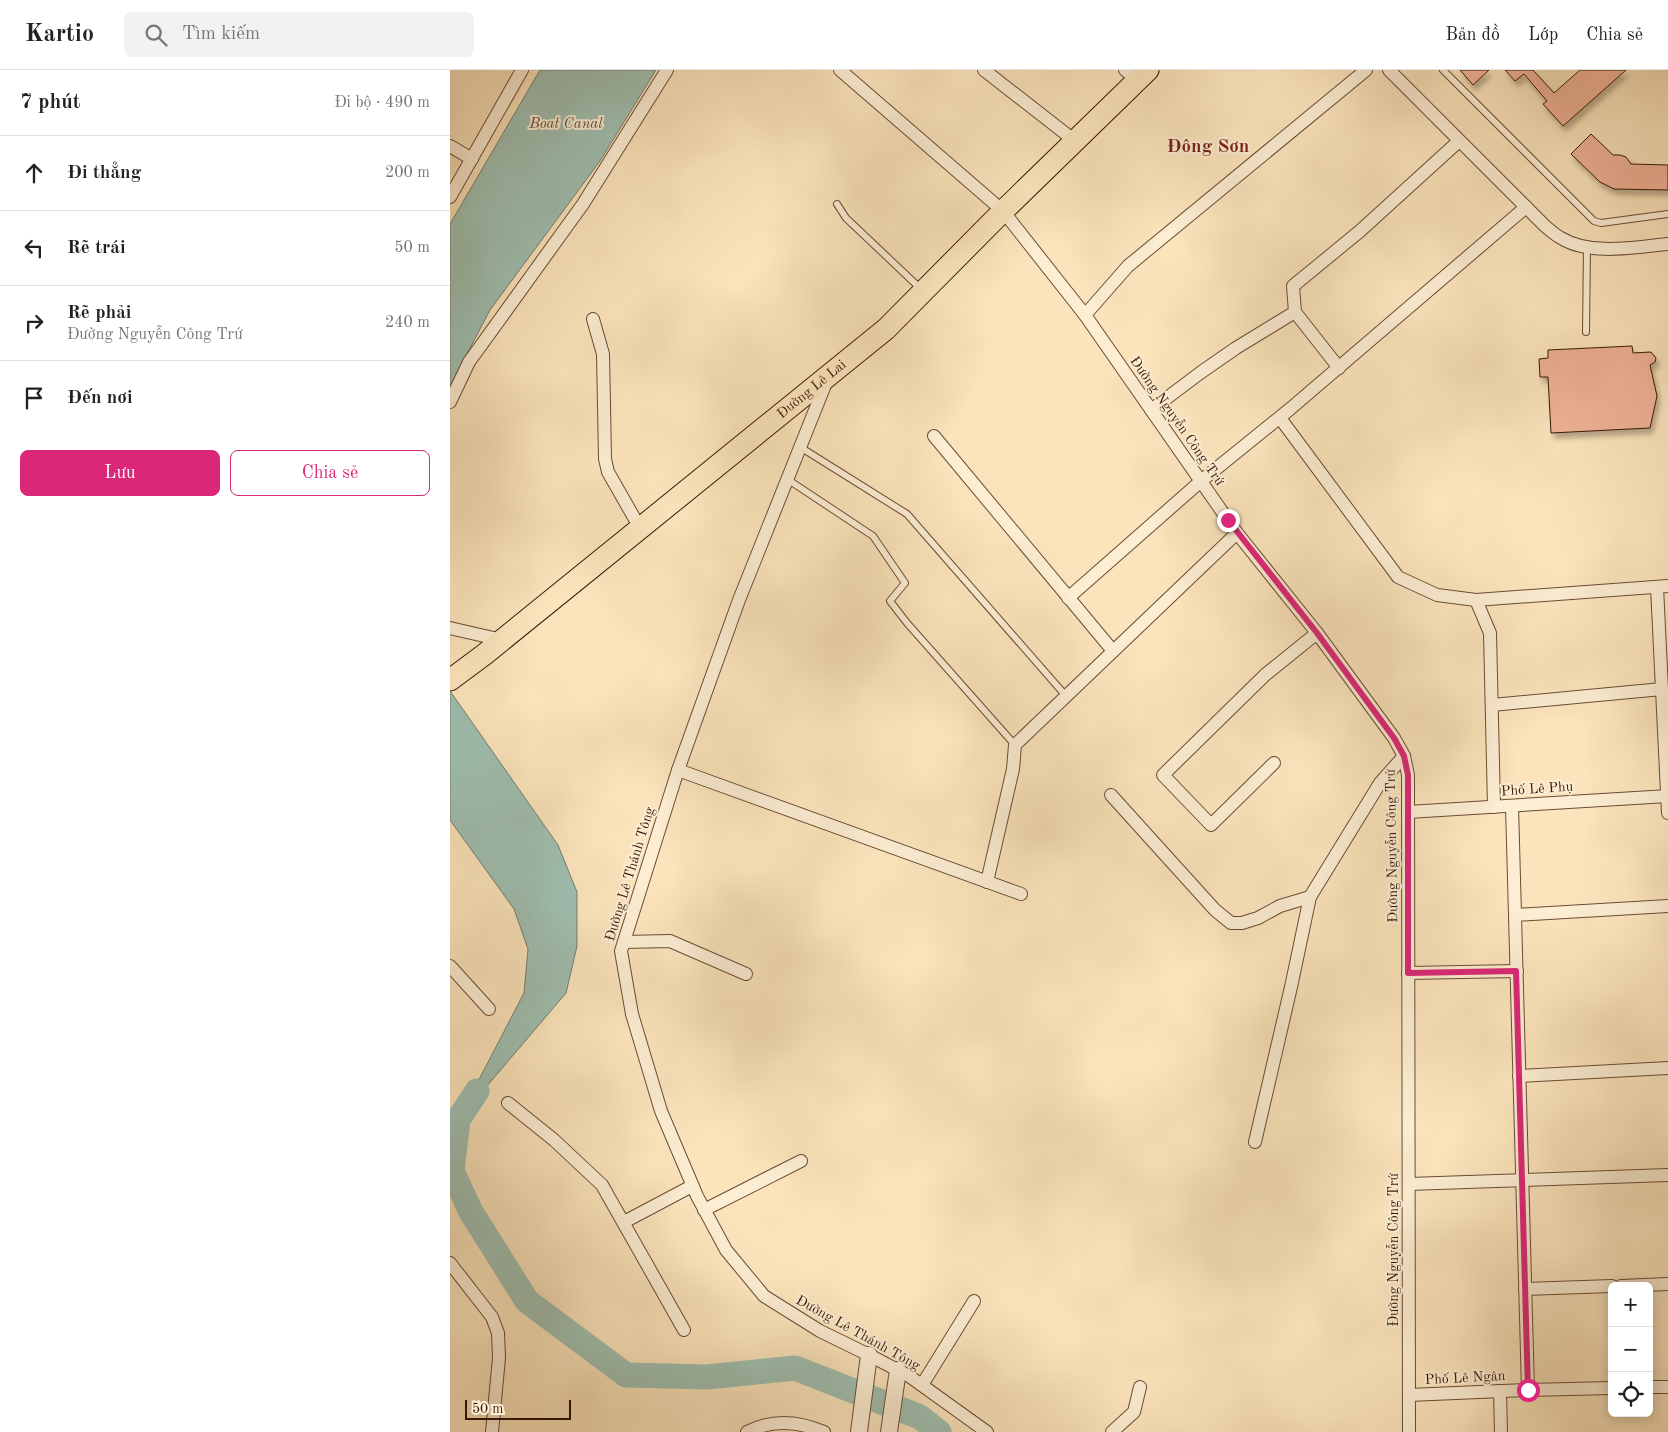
<!DOCTYPE html>
<html lang="vi">
<head>
<meta charset="utf-8">
<style>
	:root { --surface:#fff; --page:#f2f2f2; --text:#222; --muted:#767676; --line:#e0e0e0; --accent:#db2777 }
	body { margin:0; font-family:"Old Standard TT",serif; background:var(--page); color:var(--text) }
	.controls { position:absolute; right:15px; bottom:15px; display:grid; overflow:hidden; border-radius:8px; box-shadow:0 2px 12px #0003 }
	.controls button { width:45px; height:45px; display:grid; place-items:center; padding:0; border:0; border-bottom:1px solid var(--line); background:var(--surface); color:var(--text); font:25px sans-serif }
	.scale { position:absolute; left:15px; bottom:12px; width:106px; box-sizing:border-box; padding-left:5px; border:2px solid #391905; border-top:0; font-size:14px; line-height:18px; white-space:nowrap; color:#391905; -webkit-text-stroke:4px #fcedd3; paint-order:stroke }
	.stop { position:absolute; width:15px; height:15px; margin:-11px; border:4px solid #db2777; border-radius:50%; background:#fff }
	.stop.end { background:#db2777; border-color:#fff; box-shadow:0 1px 5px #0008 }
	.list { margin:0; padding:0; list-style:none }
	h2 { display:flex; justify-content:space-between; align-items:center; height:65px; margin:0; padding:0 20px; font-size:21px }
	h2 small { font-size:16px; font-weight:400; color:var(--muted) }
	.list li { display:grid; grid-template-columns:32px 1fr auto; gap:15px; align-items:center; box-sizing:border-box; height:75px; padding:0 20px; border-top:1px solid var(--line) }
	.list b { display:block; font-size:19px; white-space:nowrap }
	.list p { margin:0; font-size:16px; white-space:nowrap; color:var(--muted) }
	.list em { font-size:16px; font-style:normal; color:var(--muted) }
	.actions { display:flex; gap:10px; padding:15px 20px }
	.actions a { flex:1; padding:11px 0; border:1px solid var(--accent); border-radius:8px; text-align:center; font-size:18px; color:var(--accent) }
	.actions .main { background:var(--accent); color:#fff }
	.icon { flex:none; width:28px; height:28px; fill:none; stroke:currentColor; stroke-width:2; stroke-linecap:round; stroke-linejoin:round }
	.map { position:relative; flex:none; width:1218px; height:1362px; overflow:hidden }
	header { display:flex; align-items:center; gap:30px; box-sizing:border-box; height:70px; padding:0 25px; background:var(--surface); border-bottom:1px solid var(--line) }
	header strong { font-size:24px }
	nav { display:flex; gap:28px; margin-inline-start:auto; font-size:18px }
	.search { width:350px; height:45px; background:var(--page); display:flex; align-items:center; gap:12px; box-sizing:border-box; padding:0 18px; border-radius:8px; color:var(--muted); font-size:19px }
	main { display:flex }
	aside { flex:1; background:var(--surface) }
	.map>svg:first-child { display:block }
	.water { fill:#9fbfb1; stroke:#767d6c }
	.lines { fill:none; stroke-linecap:round; stroke-linejoin:round }
	.river { stroke:#9fbfb1; stroke-width:25 }
	.building { fill:#efb296; stroke:#391905; filter:url(#shadow) }
	.service-casing { stroke:#6a4c33; stroke-width:8 }
	.minor-casing { stroke:#6a4c33; stroke-width:14 }
	.tertiary-casing { stroke:#6a4c33; stroke-width:18 }
	.trunk-casing { stroke:#391905; stroke-width:23 }
	.service { stroke:#fcedd3; stroke-width:6 }
	.minor { stroke:#fcedd3; stroke-width:12 }
	.tertiary { stroke:#fcedd3; stroke-width:16 }
	.trunk { stroke:#fbe4bc; stroke-width:21 }
	.route { stroke:#db2777; stroke-width:6 }
	.labels { text-anchor:middle; dominant-baseline:central; stroke-width:4; stroke-linejoin:round; paint-order:stroke }
	.street-label { font-size:14px; fill:#391905; stroke:#fcedd3 }
	.water-label { font-size:15px; font-style:italic; fill:#5d5341; stroke:#fcedd3 }
	.district-label { font-size:19px; font-weight:bold; fill:#7a1f14; stroke:#fcedd3 }
</style>
</head>
<body>
<header>
<strong>Kartio</strong>
<div class="search"><svg class="icon" aria-label="search" viewBox="0 0 24 24"><circle cx="10" cy="10" r="6"/><path d="M15 15l6 6"/></svg>Tìm kiếm</div>
<nav><a>Bản đồ</a><a>Lớp</a><a>Chia sẻ</a></nav>
</header>
<main>
<aside>
<h2>7 phút<small>Đi bộ · 490 m</small></h2>
<ul class="list">
<li><svg class="icon" aria-label="ahead" viewBox="0 0 24 24"><path d="M12 20V5M6 11l6-6 6 6"/></svg><div><b>Đi thẳng</b></div><em>200 m</em></li>
<li><svg class="icon" aria-label="left" viewBox="0 0 24 24"><path d="M17 20v-9H6M10 6l-5 5 5 5"/></svg><div><b>Rẽ trái</b></div><em>50 m</em></li>
<li><svg class="icon" aria-label="right" viewBox="0 0 24 24"><path d="M7 20v-9h11M14 6l5 5-5 5"/></svg><div><b>Rẽ phải</b><p>Đường Nguyễn Công Trứ</p></div><em>240 m</em></li>
<li><svg class="icon" aria-label="arrive" viewBox="0 0 24 24"><path d="M6 21V4h12l-3 4 3 4H6"/></svg><div><b>Đến nơi</b></div></li>
</ul>
<div class="actions"><a class="main">Lưu</a><a>Chia sẻ</a></div>
</aside>
<div class="map">
<svg width="1218" height="1362" viewBox="0 0 1218 1362">
	<defs>
		<filter id="shadow"><feDropShadow dx="3" dy="5.5" stdDeviation="2.5" flood-color="#0004"/></filter>
	</defs>
	<rect width="100%" height="100%" fill="#fbe4bc"/>
	<filter id="stains"><feTurbulence type="fractalNoise" baseFrequency=".004" numOctaves="4"/><feColorMatrix values="0 0 0 0 .2 0 0 0 0 .09 0 0 0 0 .02 0 0 0 .5 -.17"/></filter>
	<radialGradient id="worn" r=".72"><stop offset=".6" stop-color="#630" stop-opacity="0"/><stop offset="1" stop-color="#630" stop-opacity=".3"/></radialGradient>
	<!-- water -->
	<g class="water">
		<path d="M 90,0 L 206,0 L 150,91 L 40,240 L 0,316 L 0,154 Z"/>
		<path d="M 0,621 L 108,775 L 127,822 L 127,876 L 116,923 L 8,1050 L 74,923 L 78,879 L 64,839 L 0,750 Z"/>
	</g>
	<g class="lines">
		<!-- river -->
		<path class="river" d="M 27,1021 L 8,1050 L 2,1101 L 21,1142 L 77,1231 L 176,1305 L 257,1307 L 345,1298 L 470,1347 L 489,1362"/>
	</g>
	<!-- building -->
	<g class="building">
		<path d="M 1010,0 L 1039,0 L 1023,15 Z"/>
		<path d="M 1055,0 L 1083,0 L 1104,23 L 1130,0 L 1176,0 L 1113,56 L 1093,34 L 1097,31 L 1074,4 L 1065,11 Z"/>
		<path d="M 1141,64 L 1163,85 L 1170,85 L 1176,87 L 1181,94 L 1218,95 L 1218,120 L 1164,119 L 1150,112 L 1121,84 Z"/>
		<path d="M 1182,276 L 1183,283 L 1201,282 L 1206,288 L 1205,292 L 1200,295 L 1207,326 L 1200,358 L 1101,363 L 1098,307 L 1090,307 L 1089,289 L 1098,288 L 1098,280 Z"/>
	</g>
	<g class="lines">
		<!-- service casing -->
		<g class="service-casing">
			<g id="service">
				<path d="M 993,0 L 1144,151 L 1151,153 L 1218,144"/>
				<path d="M 387,134 L 396,148 L 471,219"/>
				<path d="M 1136,262 L 1137,177"/>
				<path d="M 350,377 L 457,444 L 616,626"/>
				<path d="M 337,409 L 423,466 L 455,513 L 440,531 L 457,553 L 565,675"/>
			</g>
		</g>
		<!-- minor casing -->
		<g class="minor-casing">
			<g id="minor">
				<path d="M 390,0 L 553,141 L 635,245 L 787,463 L 867,563 L 944,668 L 954,686 L 958,705 L 959,1362"/>
				<path d="M 534,0 L 625,71"/>
				<path d="M 675,0 L 688,11"/>
				<path d="M 939,0 L 1095,156 C 1100,160 1105,165 1111,168 C 1140,186 1186,177 1218,174"/>
				<path d="M 0,76 L 22,89"/>
				<path d="M 0,127 L 72,0"/>
				<path d="M 635,245 L 678,196 L 916,0"/>
				<path d="M 143,249 L 153,284 L 155,389 L 158,402 L 190,458"/>
				<path d="M 889,298 L 845,242 L 843,216 L 910,161 L 1009,71"/>
				<path d="M 377,310 L 289,530 L 228,700 L 171,881 L 182,944 L 211,1041 L 247,1126 L 276,1180 L 314,1226 L 370,1261 L 419,1285 L 459,1306 L 537,1362"/>
				<path d="M 0,332 L 19,292 L 133,134 L 217,0"/>
				<path d="M 701,340 L 750,303 L 786,278 L 845,242"/>
				<path d="M 830,348 L 948,507 L 987,525 L 1026,530 L 1040,563 L 1044,737"/>
				<path d="M 484,366 L 663,581"/>
				<path d="M 1207,517 L 1218,743"/>
				<path d="M 618,528 L 751,411 L 840,339 L 1076,137"/>
				<path d="M 1026,530 L 1218,516"/>
				<path d="M 0,558 L 52,570"/>
				<path d="M 1042,635 L 1212,619"/>
				<path d="M 824,693 L 761,755 L 713,705 L 815,605 L 867,563"/>
				<path d="M 228,700 L 571,824"/>
				<path d="M 661,725 L 765,840 L 781,853 L 792,853 L 808,848 L 830,836 L 860,827"/>
				<path d="M 1062,736 L 1078,1320"/>
				<path d="M 958,742 L 1218,726"/>
				<path d="M 537,812 L 563,699 L 565,675 L 787,463"/>
				<path d="M 1065,845 L 1218,836"/>
				<path d="M 174,872 L 220,871 L 296,904"/>
				<path d="M 0,896 L 39,939"/>
				<path d="M 958,903 L 1067,901"/>
				<path d="M 1069,1006 L 1218,998"/>
				<path d="M 58,1033 L 104,1070 L 152,1115 L 234,1260"/>
				<path d="M 805,1072 L 841,917 L 860,827 L 930,713 L 954,686"/>
				<path d="M 959,1114 L 1218,1105"/>
				<path d="M 254,1140 L 351,1091"/>
				<path d="M 174,1152 L 242,1116"/>
				<path d="M 0,1193 L 42,1247 L 48,1263 L 49,1288 L 42,1362"/>
				<path d="M 1171,1216 L 1218,1214"/>
				<path d="M 1075,1219 L 1162,1216"/>
				<path d="M 472,1315 L 524,1231"/>
				<path d="M 1199,1317 L 1218,1317"/>
				<path d="M 1050,1321 L 1051,1362"/>
				<path d="M 959,1325 L 1078,1320 L 1162,1318"/>
				<path d="M 297,1362 C 322,1349 348,1351 374,1362"/>
				<path d="M 662,1362 L 684,1342 L 690,1317"/>
			</g>
		</g>
		<!-- tertiary casing -->
		<g class="tertiary-casing">
			<g id="tertiary">
				<path d="M 409,1362 L 419,1285"/>
				<path d="M 439,1362 L 448,1300"/>
			</g>
		</g>
		<!-- trunk casing -->
		<g class="trunk-casing">
			<g id="trunk">
				<path id="s1" d="M 0,610 L 35,584 L 436,259 L 553,141 L 698,0"/>
			</g>
		</g>
		<!-- service -->
		<use href="#service" class="service"/>
		<!-- minor -->
		<use href="#minor" class="minor"/>
		<!-- tertiary -->
		<use href="#tertiary" class="tertiary"/>
		<!-- trunk -->
		<use href="#trunk" class="trunk"/>
	</g>
	<g class="lines">
		<!-- route -->
		<path class="route" d="M 778,450 L 867,563 L 944,668 L 954,686 L 958,705 L 958,903 L 1066,901 L 1078,1320"/>
	</g>
	<g class="labels">
		<!-- street labels -->
		<g class="street-label">
			<text stroke="none"><textPath href="#s1" startOffset="464">Đường Lê Lai</textPath></text>
			<text transform="translate(727 351) rotate(55)">Đường Nguyễn Công Trứ</text>
			<text transform="translate(1087 719) rotate(-4)">Phố Lê Phụ</text>
			<text transform="translate(942 776) rotate(-91)">Đường Nguyễn Công Trứ</text>
			<text transform="translate(180 804) rotate(-73)">Đường Lê Thánh Tông</text>
			<text transform="translate(944 1180) rotate(-90)">Đường Nguyễn Công Trứ</text>
			<text transform="translate(408 1263) rotate(29)">Đường Lê Thánh Tông</text>
			<text transform="translate(1015 1308) rotate(-3)">Phố Lê Ngân</text>
		</g>
		<!-- water labels -->
		<g class="water-label">
			<text x="116" y="54">Boat Canal</text>
		</g>
		<!-- district labels -->
		<g class="district-label">
			<text x="758" y="77">Đông Sơn</text>
		</g>
	</g>
	<rect width="100%" height="100%" filter="url(#stains)"/>
	<rect width="100%" height="100%" fill="url(#worn)"/>
</svg>
<div class="controls">
<button>+</button>
<button>−</button>
<button><svg class="icon" aria-label="locate" viewBox="0 0 24 24"><circle cx="12" cy="12" r="6"/><path d="M12 2v4M12 18v4M2 12h4M18 12h4"/></svg></button>
</div>
<div class="scale">50 m</div>
<div class="stop" style="left:1078px;top:1320px"></div>
<div class="stop end" style="left:778px;top:450px"></div>
</div>
</main>
</body>
</html>
